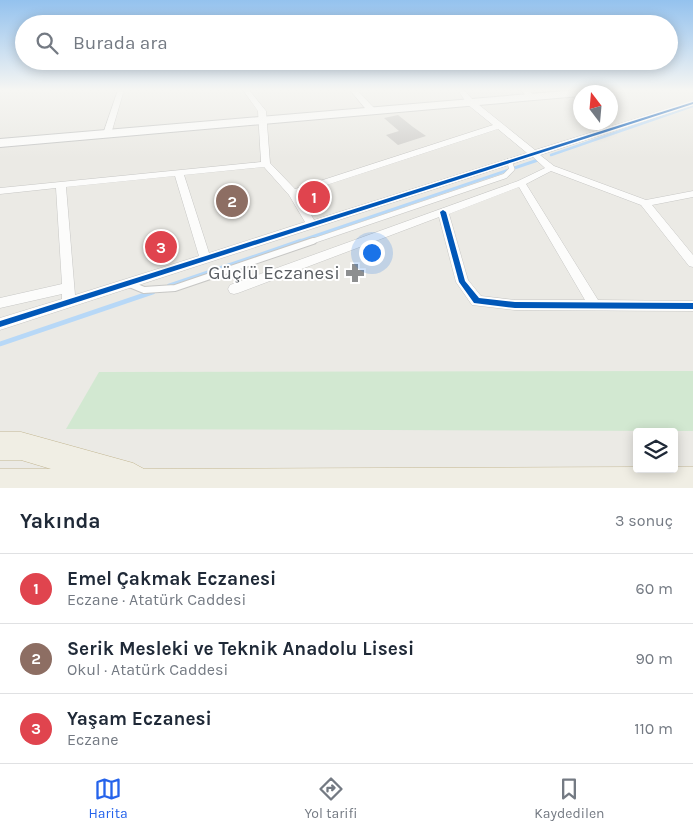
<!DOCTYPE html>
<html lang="tr">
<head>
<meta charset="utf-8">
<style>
	:root { --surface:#fff; --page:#f2f2f3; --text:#1f2937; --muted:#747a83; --line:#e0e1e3; --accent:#2563eb }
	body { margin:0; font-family:Karla,sans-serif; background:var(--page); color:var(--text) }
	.controls { position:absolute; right:15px; bottom:15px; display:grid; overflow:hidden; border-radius:5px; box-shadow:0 2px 12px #0003 }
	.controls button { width:45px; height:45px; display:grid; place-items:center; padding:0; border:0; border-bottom:1px solid var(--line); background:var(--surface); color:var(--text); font:25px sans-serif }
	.compass { position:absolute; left:573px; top:85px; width:45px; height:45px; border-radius:50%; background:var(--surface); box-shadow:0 2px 12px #0003; rotate:344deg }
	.you { position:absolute; left:371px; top:252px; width:18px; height:18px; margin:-12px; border:4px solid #fff; border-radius:50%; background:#1a73e8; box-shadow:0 0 0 8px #1a73e833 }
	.badge { display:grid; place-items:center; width:32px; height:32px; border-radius:50%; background:var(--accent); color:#fff; font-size:16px; font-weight:700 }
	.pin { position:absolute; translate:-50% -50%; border:2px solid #fff; box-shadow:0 1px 5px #0006 }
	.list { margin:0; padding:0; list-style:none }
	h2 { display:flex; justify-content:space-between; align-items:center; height:65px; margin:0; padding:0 20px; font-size:21px }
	h2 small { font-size:16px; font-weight:400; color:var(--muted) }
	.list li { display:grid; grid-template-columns:32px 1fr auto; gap:15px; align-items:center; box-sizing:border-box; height:70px; padding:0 20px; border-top:1px solid var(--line) }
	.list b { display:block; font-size:19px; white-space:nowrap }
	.list p { margin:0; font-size:16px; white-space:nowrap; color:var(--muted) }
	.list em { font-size:16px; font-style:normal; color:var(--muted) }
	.icon { flex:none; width:28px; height:28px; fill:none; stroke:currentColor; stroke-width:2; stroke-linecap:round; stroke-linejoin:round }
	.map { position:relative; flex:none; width:693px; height:488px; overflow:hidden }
	.search { position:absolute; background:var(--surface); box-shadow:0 2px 12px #0003; left:15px; right:15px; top:15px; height:55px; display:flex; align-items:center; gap:12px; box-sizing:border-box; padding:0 18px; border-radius:28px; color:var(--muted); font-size:19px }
	.sheet { height:275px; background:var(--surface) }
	nav { display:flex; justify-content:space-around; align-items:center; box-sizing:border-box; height:70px; border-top:1px solid var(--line); background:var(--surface); font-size:14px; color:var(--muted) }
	nav a { display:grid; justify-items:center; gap:2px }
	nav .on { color:var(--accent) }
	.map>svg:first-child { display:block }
	.green { fill:#d2e8d1 }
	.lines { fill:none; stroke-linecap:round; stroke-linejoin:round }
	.stream-far2 { stroke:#b7d8f7; stroke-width:2.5 }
	.stream-far1 { stroke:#b7d8f7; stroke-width:3 }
	.stream { stroke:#b7d8f7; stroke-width:4.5 }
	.building { fill:#d2d1ce }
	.service-far1-casing { stroke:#c7c7c5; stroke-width:6 }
	.service-casing { stroke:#c7c7c5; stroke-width:8 }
	.minor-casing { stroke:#c7c7c5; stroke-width:1 }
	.secondary-casing { stroke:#c7c8c7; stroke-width:2 }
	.trunk-casing { stroke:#c3b792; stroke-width:1 }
	.service-far1 { stroke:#fcfcfb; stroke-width:5 }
	.service { stroke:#fcfcfb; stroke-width:6 }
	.minor { fill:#fcfcfb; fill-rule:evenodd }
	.secondary { fill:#fcfcfb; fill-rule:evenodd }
	.trunk { fill:#f0eee4; fill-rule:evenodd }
	.cycleway-casing { stroke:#fff; stroke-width:3 }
	.cycleway { fill:#0057b8; fill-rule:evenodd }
	.labels { text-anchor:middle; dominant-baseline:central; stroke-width:4; stroke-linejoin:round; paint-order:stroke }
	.poi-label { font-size:19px; fill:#5a5e63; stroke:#fff; text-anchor:end }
</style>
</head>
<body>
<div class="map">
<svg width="693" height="488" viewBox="0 0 693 488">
	<rect width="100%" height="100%" fill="#ebeae5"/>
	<!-- green -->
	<path class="green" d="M 693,371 L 693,431 L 66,429 L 99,372 Z"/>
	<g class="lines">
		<!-- stream-far2 -->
		<path class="stream-far2" d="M 551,155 L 693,106"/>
		<!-- stream-far1 -->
		<path class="stream-far1" d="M 297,242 L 538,160"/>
		<!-- stream -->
		<g class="stream">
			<path d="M 169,286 L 301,241"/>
			<path d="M 0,344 L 153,292"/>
		</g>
	</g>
	<!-- building -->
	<path class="building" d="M 398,115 L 413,127 L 426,136 L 398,145 L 386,135 L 399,131 L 384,118 Z"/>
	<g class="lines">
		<!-- service-far1 casing -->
		<g class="service-far1-casing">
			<path id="service-far1" d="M 310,242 L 505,176 L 512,169 L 509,161"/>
		</g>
		<!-- service casing -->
		<g class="service-casing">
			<path id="service" d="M 127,283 L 144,290 L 175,288 L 313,241"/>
		</g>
		<!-- minor casing -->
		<g class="minor-casing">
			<g id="minor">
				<path d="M 118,90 L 124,90 L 111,134 L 104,136 L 103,134 Z"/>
				<path d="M 243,90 L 249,90 L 266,111 L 270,163 L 295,189 L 493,125 L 467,104 L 458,90 L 464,90 L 473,100 L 535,150 L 693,101 L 693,105 L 540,155 L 554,166 L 646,200 L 693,191 L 693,197 L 652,205 L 693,255 L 693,267 L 689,266 L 641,205 L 551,171 L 526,184 L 598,300 L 693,301 L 693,311 L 515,310 L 472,305 L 456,282 L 439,217 L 238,293 L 234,294 L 230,293 L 228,289 L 230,285 L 518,181 L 545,168 L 533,157 L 0,330 L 0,318 L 62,299 L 62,294 L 0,308 L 0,298 L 62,284 L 56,188 L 0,194 L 0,188 L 261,162 L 258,111 ZM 498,129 L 527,153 L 314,220 L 299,194 ZM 264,167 L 289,195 L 305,222 L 209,253 L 184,175 ZM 175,176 L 199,256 L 75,295 L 66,187 ZM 519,187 L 585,300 L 515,300 L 481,296 L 468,280 L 449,214 Z"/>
				<path d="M 350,90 L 357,90 L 375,109 L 375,113 L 369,113 Z"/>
				<path d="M 521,90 L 528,90 L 536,97 L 529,99 Z"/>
			</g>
		</g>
		<!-- secondary casing -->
		<g class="secondary-casing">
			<path id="secondary" d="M 577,90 L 614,90 L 610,93 L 580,92 L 580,96 L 0,147 L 0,139 Z"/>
		</g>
		<!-- trunk casing -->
		<g class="trunk-casing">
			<path id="trunk" d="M 0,432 L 21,432 L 133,463 L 144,469 L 637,467 L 637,469 L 674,469 L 674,467 L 693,467 L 693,488 L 0,488 L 0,469 L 51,469 L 21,460 L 0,460 Z"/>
		</g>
		<!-- service-far1 -->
		<use href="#service-far1" class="service-far1"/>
		<!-- service -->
		<use href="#service" class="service"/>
		<!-- minor -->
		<use href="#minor" class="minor"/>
		<!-- secondary -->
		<use href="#secondary" class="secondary"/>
		<!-- trunk -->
		<use href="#trunk" class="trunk"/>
		<!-- cycleway casing -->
		<g class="cycleway-casing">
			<g id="cycleway">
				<path d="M 693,102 L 693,104 L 0,327 L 0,321 Z"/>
				<path d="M 443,210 L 446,212 L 465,281 L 479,298 L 515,302 L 693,303 L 693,309 L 515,308 L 474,303 L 459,282 L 440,212 Z"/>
			</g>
		</g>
		<!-- cycleway -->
		<use href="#cycleway" class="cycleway"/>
	</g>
	<!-- sky -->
	<linearGradient id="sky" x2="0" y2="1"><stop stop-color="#94c2ee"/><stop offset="0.57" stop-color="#f6f6f3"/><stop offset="1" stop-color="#f6f6f3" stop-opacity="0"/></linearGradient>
	<rect width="693" height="158" fill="url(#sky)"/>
	<!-- icons -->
	<defs>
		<g id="pharmacy-bare" transform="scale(1.5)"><path d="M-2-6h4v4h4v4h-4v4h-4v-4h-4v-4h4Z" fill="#8d8f90" stroke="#fff" stroke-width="2.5" paint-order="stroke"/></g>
	</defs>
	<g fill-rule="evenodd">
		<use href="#pharmacy-bare" x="355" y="273"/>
	</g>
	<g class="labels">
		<!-- poi labels -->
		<g class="poi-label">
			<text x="340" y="273">Güçlü Eczanesi</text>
		</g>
	</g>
</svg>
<div class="controls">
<button><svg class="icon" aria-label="layers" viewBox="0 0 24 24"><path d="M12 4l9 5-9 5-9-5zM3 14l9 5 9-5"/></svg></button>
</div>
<svg class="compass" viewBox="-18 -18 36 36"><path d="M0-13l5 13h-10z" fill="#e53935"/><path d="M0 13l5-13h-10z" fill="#747a83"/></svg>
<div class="you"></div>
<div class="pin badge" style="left:314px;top:197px;background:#e0444e">1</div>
<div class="pin badge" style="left:232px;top:201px;background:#8d6e63">2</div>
<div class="pin badge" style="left:161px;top:247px;background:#e0444e">3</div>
<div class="search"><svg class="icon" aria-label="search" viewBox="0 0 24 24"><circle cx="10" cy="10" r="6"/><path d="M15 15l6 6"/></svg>Burada ara</div>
</div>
<section class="sheet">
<h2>Yakında<small>3 sonuç</small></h2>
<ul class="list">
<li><span class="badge" style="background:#e0444e">1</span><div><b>Emel Çakmak Eczanesi</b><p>Eczane · Atatürk Caddesi</p></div><em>60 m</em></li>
<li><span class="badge" style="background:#8d6e63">2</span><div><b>Serik Mesleki ve Teknik Anadolu Lisesi</b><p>Okul · Atatürk Caddesi</p></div><em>90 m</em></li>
<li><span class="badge" style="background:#e0444e">3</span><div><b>Yaşam Eczanesi</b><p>Eczane</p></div><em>110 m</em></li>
</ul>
</section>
<nav>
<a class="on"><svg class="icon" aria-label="map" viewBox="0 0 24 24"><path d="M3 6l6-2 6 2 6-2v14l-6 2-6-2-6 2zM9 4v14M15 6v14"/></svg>Harita</a>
<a><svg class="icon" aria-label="directions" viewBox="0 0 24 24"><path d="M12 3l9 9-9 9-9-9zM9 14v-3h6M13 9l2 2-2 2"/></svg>Yol tarifi</a>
<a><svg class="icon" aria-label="saved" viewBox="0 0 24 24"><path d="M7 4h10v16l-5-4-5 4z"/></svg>Kaydedilen</a>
</nav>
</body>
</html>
